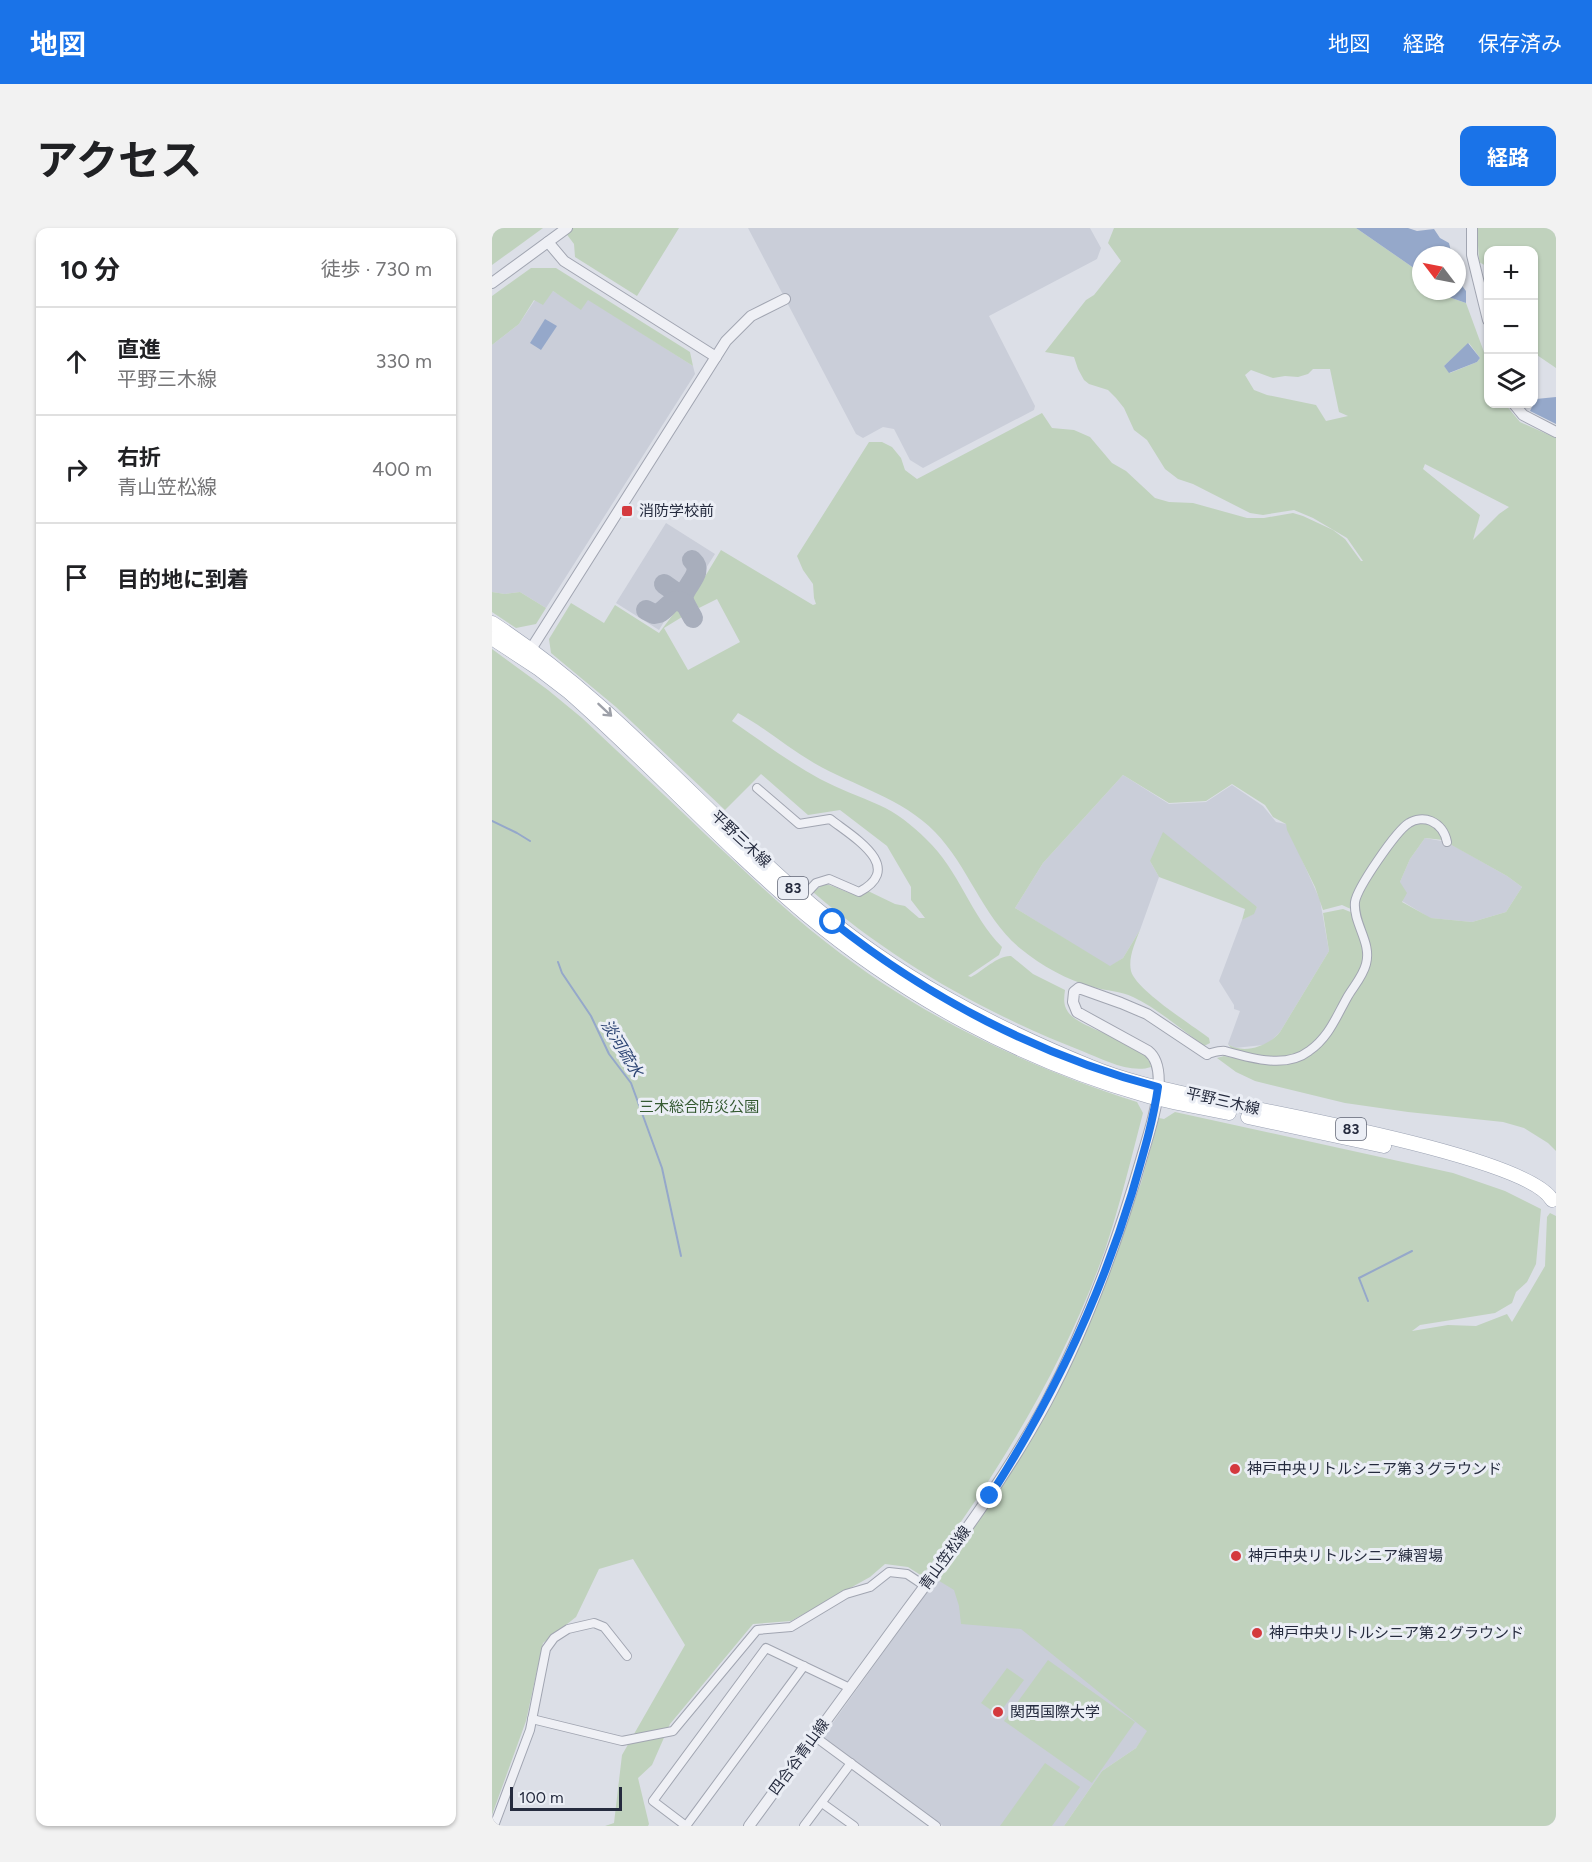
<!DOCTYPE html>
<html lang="ja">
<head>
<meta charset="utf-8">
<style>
	:root { --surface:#fff; --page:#f2f2f2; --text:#202124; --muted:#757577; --line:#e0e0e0; --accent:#1a73e8 }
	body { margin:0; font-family:Figtree,"Noto Sans JP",sans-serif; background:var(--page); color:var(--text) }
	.controls { position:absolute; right:18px; top:18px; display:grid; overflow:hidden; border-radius:12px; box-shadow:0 2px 4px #0004 }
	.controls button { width:54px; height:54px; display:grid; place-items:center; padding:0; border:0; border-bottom:2px solid var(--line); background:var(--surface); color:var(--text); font:30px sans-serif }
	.compass { position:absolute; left:920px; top:18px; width:54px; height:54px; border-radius:50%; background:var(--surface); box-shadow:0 2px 4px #0004; rotate:302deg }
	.scale { position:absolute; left:18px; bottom:15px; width:112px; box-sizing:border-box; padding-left:6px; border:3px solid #252b3e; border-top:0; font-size:16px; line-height:21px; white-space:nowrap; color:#252b3e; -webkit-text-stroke:4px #ebeef5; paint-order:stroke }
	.stop { position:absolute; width:18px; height:18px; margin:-14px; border:4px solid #1a73e8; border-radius:50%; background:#fff }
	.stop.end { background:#1a73e8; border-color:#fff; box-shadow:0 2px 6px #0008 }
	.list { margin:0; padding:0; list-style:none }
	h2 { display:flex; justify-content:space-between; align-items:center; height:78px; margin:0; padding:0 24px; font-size:26px }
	h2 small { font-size:20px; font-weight:400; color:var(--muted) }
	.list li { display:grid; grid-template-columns:39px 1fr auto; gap:18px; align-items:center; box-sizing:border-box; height:108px; padding:0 24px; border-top:2px solid var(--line) }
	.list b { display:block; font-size:22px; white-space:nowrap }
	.list p { margin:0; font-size:20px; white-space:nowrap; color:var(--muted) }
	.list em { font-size:20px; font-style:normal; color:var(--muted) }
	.icon { flex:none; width:33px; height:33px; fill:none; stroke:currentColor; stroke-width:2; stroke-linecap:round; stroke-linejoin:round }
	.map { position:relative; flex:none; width:1064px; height:1598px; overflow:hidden; border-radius:12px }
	header { display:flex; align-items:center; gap:36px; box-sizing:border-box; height:84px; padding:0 30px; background:var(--accent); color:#fff }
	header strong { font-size:28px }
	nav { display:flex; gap:33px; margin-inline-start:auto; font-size:21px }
	.intro { display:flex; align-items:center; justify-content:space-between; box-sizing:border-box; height:144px; padding:0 36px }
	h1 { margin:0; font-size:42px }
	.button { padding:15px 27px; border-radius:12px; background:var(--accent); color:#fff; font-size:21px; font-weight:700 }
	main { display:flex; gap:36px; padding:0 36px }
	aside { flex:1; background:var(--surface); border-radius:12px; box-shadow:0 2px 4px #0004 }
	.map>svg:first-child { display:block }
	.built { fill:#caced9 }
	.green { fill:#c0d2bd; fill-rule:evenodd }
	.water { fill:#95a8ca }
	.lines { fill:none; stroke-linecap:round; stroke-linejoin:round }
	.stream { stroke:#95a8ca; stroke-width:2 }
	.taxiway { stroke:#a8aebc; stroke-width:20 }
	.minor-casing { stroke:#a1a5b1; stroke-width:10 }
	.tertiary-casing { stroke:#a1a5b1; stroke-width:12 }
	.primary-casing { stroke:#9ba2b3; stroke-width:15 }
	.minor { stroke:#eff0f5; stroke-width:8 }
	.tertiary { stroke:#eff0f5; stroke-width:10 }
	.primary { stroke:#fff; stroke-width:14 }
	.oneway { stroke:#9da0a8 }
	.route { stroke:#1a73e8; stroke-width:8 }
	.poi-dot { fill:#d4393e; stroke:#ebeef5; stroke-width:2 }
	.labels { text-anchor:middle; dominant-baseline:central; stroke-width:6; stroke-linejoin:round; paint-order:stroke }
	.shield { fill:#ebeef5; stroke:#606675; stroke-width:1.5 }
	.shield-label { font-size:14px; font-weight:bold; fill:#252b3e }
	.poi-label { font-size:15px; fill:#252b3e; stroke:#ebeef5; text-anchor:start }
	.street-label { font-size:15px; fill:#252b3e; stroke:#ebeef5 }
	.park-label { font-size:15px; fill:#355a32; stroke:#ebeef5 }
	.water-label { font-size:16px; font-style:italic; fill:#2d4574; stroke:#ebeef5 }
</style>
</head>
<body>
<header>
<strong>地図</strong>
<nav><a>地図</a><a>経路</a><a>保存済み</a></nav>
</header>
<div class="intro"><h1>アクセス</h1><a class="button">経路</a></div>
<main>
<aside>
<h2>10 分<small>徒歩 · 730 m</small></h2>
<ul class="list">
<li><svg class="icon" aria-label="ahead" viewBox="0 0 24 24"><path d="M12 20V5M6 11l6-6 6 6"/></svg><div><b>直進</b><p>平野三木線</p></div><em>330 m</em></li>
<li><svg class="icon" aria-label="right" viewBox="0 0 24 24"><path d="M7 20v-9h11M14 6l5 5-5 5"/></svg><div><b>右折</b><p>青山笠松線</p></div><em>400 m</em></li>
<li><svg class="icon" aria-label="arrive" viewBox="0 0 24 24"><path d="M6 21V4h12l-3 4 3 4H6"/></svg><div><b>目的地に到着</b></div></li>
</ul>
</aside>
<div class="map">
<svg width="1064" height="1598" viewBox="0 0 1064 1598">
	<rect width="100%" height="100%" fill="#dcdfe7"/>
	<!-- built -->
	<g class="built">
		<path d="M 256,0 L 598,0 L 609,20 L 605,31 L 497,88 L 543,178 L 542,182 L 431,240 L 418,232 L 402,201 L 391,199 L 371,210 L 364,206 Z"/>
		<path d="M 61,63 L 89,81 L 96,71 L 201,138 L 203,146 L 54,380 L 28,364 L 13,366 L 0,364 L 0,117 L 27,96 L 43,72 Z"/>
		<path d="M 174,295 L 223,326 L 189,379 L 181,379 L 167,402 L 124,375 Z"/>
		<path d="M 631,547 L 677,576 L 714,574 L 740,557 L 771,578 L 784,594 L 794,596 L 828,672 L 837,723 L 788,804 L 777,815 L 771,817 L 743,820 L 736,816 L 748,783 L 742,781 L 742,777 L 727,753 L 750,692 L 761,686 L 765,679 L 658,633 L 667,649 L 648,702 L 631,730 L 618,739 L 523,680 L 551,635 Z"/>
		<path d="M 933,610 L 955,614 L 1015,648 L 1030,659 L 1014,684 L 980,694 L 938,690 L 910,673 L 908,654 L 918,631 Z"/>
		<path d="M 444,1351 L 490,1362 L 656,1503 L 644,1520 L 610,1543 L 572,1598 L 451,1598 L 332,1513 L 332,1507 Z"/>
	</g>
	<!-- green -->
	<g class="green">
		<path d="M 0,0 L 51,0 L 0,37 Z"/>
		<path d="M 70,0 L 187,0 L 145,68 L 83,29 L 82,16 Z"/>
		<path d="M 622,0 L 864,0 L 929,45 L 929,63 L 948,63 L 951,67 L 974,75 L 996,135 L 996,176 L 1013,176 L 1028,194 L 1064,210 L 1064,923 L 1056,915 L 1032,900 L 1011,894 L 916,884 L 853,875 L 763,853 L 744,844 L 725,830 L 732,828 C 827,849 831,819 873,745 C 886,709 861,701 865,673 C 868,657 903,612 915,600 C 918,596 922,595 927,594 C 940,592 947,601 951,612 L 933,610 L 918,631 L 908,654 L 915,665 L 910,674 L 939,690 L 980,694 L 1014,684 L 1030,659 L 1015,648 L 956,615 L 957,607 C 945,591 928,582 911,597 C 893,619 860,653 861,682 L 850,677 L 831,682 L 823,659 L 795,602 L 794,596 L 781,589 L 773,577 L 740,556 L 714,573 L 677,575 L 631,547 L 551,635 L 523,680 L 618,738 L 631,730 L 648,702 C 643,715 636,730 639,743 C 644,762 700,797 717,810 L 718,815 L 712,818 C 689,801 666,781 641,769 C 629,763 614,763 601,759 C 575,752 550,738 529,721 C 491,690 477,639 443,604 C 410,570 362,558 322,535 C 296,520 272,499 246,485 L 240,493 C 269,513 297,534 328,551 C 347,561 367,568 387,577 C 404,584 421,598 434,611 C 467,642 479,688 510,719 L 507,727 L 476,748 L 479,749 C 491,743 506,727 519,728 L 541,746 L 573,762 C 572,770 571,777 576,784 C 589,803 657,814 659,839 C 638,846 610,831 590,823 C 492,785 401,733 321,664 L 332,656 C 348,658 360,672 376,663 L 403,676 L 413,678 L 427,690 L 433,690 L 419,672 L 419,659 L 395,618 L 348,582 L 316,587 L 269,546 L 233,582 L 124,479 L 59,425 L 57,411 L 79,375 L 112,395 L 123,377 L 167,405 L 186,380 L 190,389 L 172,400 L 196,442 L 248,414 L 225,371 L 207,380 L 200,370 L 229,322 L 321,377 L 324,376 L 322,370 L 321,356 L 311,342 L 305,328 L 377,214 L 390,214 L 400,219 L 409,230 L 413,242 L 425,251 L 550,185 L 560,200 L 582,202 L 598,209 L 620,235 L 634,243 L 663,270 L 677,274 L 701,275 L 755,290 L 772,290 L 801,285 L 811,288 L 841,302 L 853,311 L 869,333 L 871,333 L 855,310 L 821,290 L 802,282 L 771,287 L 758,285 L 701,256 L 686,251 L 673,241 L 655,212 L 642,202 L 632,180 L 624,170 L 616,162 L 597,156 L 592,152 L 586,141 L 582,129 L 553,124 L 594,72 L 602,67 L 629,33 L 616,15 ZM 977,115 L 988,130 L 985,134 L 958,145 L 952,138 ZM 821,141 L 838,141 L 847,184 L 856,188 L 834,193 L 824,177 L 775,167 L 762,162 L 753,147 L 759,142 L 781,150 L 793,148 L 806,149 L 816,146 ZM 933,236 L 1017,279 L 1007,286 L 981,312 L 988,287 L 931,241 Z"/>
		<path d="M 985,0 L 1064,0 L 1064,140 L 1042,125 L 1042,22 L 996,22 L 996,39 L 987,34 Z"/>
		<path d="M 39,40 L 64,40 L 198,124 L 201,138 L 96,72 L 89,82 L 61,63 L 51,77 L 42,72 L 27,96 L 0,117 L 0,68 Z"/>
		<path d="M 0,364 L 13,366 L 28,364 L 54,380 L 44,396 L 24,400 L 0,384 Z"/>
		<path d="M 0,421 L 56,462 L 90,490 C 131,529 173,567 213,606 C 253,643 292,682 335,715 C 428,788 533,838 645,874 L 651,885 C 639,931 628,977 613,1022 C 571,1141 505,1247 430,1348 L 416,1339 L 393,1336 L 378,1349 L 299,1393 L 261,1396 L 178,1496 L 160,1537 L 146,1550 L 157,1596 L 156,1598 L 113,1598 L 122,1595 L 130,1527 L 193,1417 L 141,1331 L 107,1341 L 84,1389 L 51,1415 L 34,1493 L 0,1587 Z"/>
		<path d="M 671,604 L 765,679 L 762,686 L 750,692 L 753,681 L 667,649 L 658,633 Z"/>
		<path d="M 851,681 L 861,685 L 873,726 L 869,741 L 827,810 L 807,826 L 784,830 L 742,824 L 736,816 C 751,827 777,818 788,804 L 837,723 L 831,685 Z"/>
		<path d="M 683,884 L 961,945 L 1013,963 L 1049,981 L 1044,1036 L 1035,1054 L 1024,1064 L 1020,1075 L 1003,1085 L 928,1097 L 920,1103 L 956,1097 L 984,1098 L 1015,1086 L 1020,1094 L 1053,1038 L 1055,989 L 1058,985 L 1064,988 L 1064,1598 L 572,1598 L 610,1543 L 644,1520 L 655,1503 L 529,1401 L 469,1396 L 467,1378 L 462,1362 L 444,1351 L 471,1315 L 608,1070 L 649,955 L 667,890 L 672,891 Z"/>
		<path d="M 556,1432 L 643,1494 L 600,1555 L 512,1493 Z"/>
		<path d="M 515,1440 L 532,1452 L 506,1487 L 489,1475 Z"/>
		<path d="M 553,1535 L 588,1559 L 560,1598 L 508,1598 Z"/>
	</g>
	<!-- water -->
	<g class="water">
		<path d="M 864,0 L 916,0 L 925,3 L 942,1 L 948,10 L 957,15 L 960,27 L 929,27 L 929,45 Z"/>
		<path d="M 965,51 L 974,63 L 974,75 L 951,67 L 948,63 L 965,63 Z"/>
		<path d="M 53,91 L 65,98 L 49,122 L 38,115 Z"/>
		<path d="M 976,115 L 988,130 L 985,134 L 957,145 L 952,138 Z"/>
		<path d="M 1064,169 L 1064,196 L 1038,183 L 1044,171 Z"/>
	</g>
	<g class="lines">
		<!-- stream -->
		<g class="stream">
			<path d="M 0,593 L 25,605 L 38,613"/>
			<path d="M 66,734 L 70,745 L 99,788 L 117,826 L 139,855 L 170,940 L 189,1028"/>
			<path d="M 876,1073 L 867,1050 L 920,1023"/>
		</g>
		<!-- taxiway -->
		<g class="taxiway">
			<path d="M 172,356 L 189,368 L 201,390"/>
			<path d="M 191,371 C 192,357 214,345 200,332"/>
			<path d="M 154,382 L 162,386 L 167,385 C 177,380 180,367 193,376"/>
		</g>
		<!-- minor casing -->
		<g class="minor-casing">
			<g id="minor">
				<path d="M 265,560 L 307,596 L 338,591 C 361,609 414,639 367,664 L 337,651 L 324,655 L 311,669"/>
				<path d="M 715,826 C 720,825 728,822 733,823 C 758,830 794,841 817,823 C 837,809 844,789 856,768 C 862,758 871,748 874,736 C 880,714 861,696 863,674 C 865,660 904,603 917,595 C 923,591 932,590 939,593 C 948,597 953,604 955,614"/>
				<path d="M 40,1491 L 130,1513 L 181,1503 L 265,1402 L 299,1399 L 354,1366 L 378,1359 L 397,1344 L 415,1346 L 433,1358"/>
				<path d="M 322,1508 L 444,1598"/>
				<path d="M 330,1575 L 362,1598"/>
				<path d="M 2,1598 L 38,1502 L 54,1421 L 62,1410 L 76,1401 L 102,1395 L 112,1399 L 135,1428"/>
				<path d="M 194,1598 L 161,1573 L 274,1420 L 358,1460"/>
				<path d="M 194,1598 L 312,1438"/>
				<path d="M 312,1598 L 359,1535"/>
			</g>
		</g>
		<!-- tertiary casing -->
		<g class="tertiary-casing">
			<g id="tertiary">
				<path d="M 980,0 L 980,27 L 996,92"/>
				<path d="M 56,14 L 72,33 L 224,129"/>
				<path d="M 0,55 L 75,0"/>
				<path d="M 1022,176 L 1031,187 L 1064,204"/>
				<path d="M 34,429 L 234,113 L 259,88 L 293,71"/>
				<path d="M 257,1598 C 310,1526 362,1454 415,1382 C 465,1315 514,1249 554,1175 C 597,1094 627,1010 652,922 C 659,898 679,841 656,823 L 585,784 L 581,774 L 582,764 L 587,760 L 629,775 L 655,786 L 715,826"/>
			</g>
		</g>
		<!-- primary casing -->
		<g class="primary-casing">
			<g id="primary">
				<path d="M 0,395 C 121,473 212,586 321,678 C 405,749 497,797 599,839 C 640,856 687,864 730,874 C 786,886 1037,930 1060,972"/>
				<path d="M 0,410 L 47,441 L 77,464 C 159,536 232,617 315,687 C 414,769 529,832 653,867 C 680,875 709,879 737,885"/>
				<path d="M 756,889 L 892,918"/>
			</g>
		</g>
		<!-- minor -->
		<use href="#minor" class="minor"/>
		<!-- tertiary -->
		<use href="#tertiary" class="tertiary"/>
		<!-- primary -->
		<use href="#primary" class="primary"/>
	</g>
	<!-- one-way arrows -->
	<defs><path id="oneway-shaft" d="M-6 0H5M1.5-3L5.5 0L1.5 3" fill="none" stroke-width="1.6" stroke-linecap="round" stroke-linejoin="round" transform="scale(1.5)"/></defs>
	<use class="oneway" href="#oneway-shaft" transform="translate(113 482) rotate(43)"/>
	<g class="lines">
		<!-- route -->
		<path class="route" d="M 341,694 C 436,770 548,828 666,859 C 661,895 650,930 640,965 C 607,1073 559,1173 498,1268"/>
	</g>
	<!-- markers -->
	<g class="poi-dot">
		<rect x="129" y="277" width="12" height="12" rx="3"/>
		<circle cx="743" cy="1241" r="6"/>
		<circle cx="744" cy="1328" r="6"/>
		<circle cx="765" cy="1405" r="6"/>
		<circle cx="506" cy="1484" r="6"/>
	</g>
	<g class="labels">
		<!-- shield labels -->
		<g class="shield">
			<rect x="286" y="649" width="30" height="22" rx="4.5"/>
			<rect x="844" y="890" width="30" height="22" rx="4.5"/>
		</g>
		<g class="shield-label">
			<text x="301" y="660">83</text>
			<text x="859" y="901">83</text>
		</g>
		<!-- poi labels -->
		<g class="poi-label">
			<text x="147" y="283">消防学校前</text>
			<text x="755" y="1241">神戸中央リトルシニア第３グラウンド</text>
			<text x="756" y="1328">神戸中央リトルシニア練習場</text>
			<text x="777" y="1405">神戸中央リトルシニア第２グラウンド</text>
			<text x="518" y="1484">関西国際大学</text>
		</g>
		<!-- street labels -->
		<g class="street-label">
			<text transform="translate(249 611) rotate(43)">平野三木線</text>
			<text transform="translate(731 873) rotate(13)">平野三木線</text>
			<text transform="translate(453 1330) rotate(-54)">青山笠松線</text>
			<text transform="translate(307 1529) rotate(-54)">四合谷青山線</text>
		</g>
		<!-- park labels -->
		<g class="park-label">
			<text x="207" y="879">三木総合防災公園</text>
		</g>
		<!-- water labels -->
		<g class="water-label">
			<text transform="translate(130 820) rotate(58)">淡河疏水</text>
		</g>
	</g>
</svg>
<div class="controls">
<button>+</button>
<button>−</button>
<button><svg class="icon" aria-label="layers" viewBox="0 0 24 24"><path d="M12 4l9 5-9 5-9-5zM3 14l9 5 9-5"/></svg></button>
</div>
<svg class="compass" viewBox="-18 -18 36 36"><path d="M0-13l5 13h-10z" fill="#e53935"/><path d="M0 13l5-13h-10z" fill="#757577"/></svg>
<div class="scale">100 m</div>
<div class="stop" style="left:341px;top:694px"></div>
<div class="stop end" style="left:498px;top:1268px"></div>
</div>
</main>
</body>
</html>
